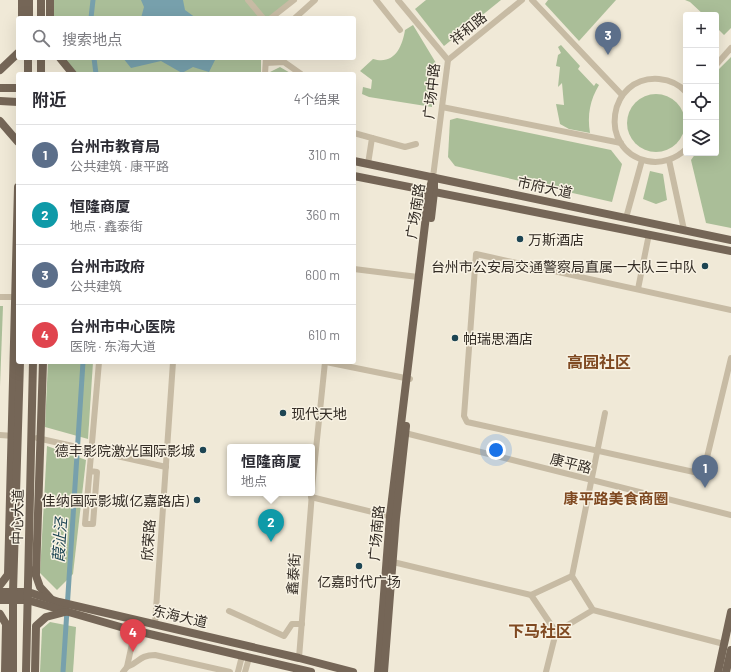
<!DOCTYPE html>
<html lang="zh">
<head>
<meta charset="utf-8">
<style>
	:root { --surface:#fff; --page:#f2f2f3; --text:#2b2b33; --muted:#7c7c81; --line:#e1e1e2; --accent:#d93025 }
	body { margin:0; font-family:Barlow,"Noto Sans SC",sans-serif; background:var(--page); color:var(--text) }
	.controls { position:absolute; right:12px; top:12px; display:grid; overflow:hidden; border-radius:4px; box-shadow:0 4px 16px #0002 }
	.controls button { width:36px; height:36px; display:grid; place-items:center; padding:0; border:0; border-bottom:1px solid var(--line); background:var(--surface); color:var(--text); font:20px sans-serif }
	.you { position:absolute; left:496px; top:450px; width:14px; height:14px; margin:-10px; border:3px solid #fff; border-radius:50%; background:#1a73e8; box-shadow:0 0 0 6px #1a73e833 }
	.badge { display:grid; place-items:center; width:26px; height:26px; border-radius:50%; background:var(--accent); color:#fff; font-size:13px; font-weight:700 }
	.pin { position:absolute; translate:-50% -33px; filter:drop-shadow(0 1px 2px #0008) }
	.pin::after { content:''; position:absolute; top:21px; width:14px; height:12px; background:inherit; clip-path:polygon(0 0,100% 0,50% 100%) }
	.popup { position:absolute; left:227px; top:444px; width:88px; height:52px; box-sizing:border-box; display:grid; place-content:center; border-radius:4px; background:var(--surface); filter:drop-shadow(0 1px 3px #0005); font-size:13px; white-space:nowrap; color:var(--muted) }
	.popup b { font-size:15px; color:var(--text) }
	.popup::after { content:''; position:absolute; left:50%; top:100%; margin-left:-8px; border:8px solid transparent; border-top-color:var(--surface) }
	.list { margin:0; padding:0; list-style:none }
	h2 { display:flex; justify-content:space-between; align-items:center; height:52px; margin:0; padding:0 16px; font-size:17px }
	h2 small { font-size:13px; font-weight:400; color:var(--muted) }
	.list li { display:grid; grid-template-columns:26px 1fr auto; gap:12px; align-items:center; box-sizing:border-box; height:60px; padding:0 16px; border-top:1px solid var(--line) }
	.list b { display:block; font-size:15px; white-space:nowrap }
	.list p { margin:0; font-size:13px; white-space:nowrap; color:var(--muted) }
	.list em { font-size:13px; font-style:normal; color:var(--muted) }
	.icon { flex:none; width:22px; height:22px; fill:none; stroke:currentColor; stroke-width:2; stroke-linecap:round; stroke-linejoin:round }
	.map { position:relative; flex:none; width:731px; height:672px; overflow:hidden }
	.search { position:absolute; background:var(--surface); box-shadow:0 4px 16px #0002; left:16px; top:16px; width:340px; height:44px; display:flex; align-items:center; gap:10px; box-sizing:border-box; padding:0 14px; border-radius:4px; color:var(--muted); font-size:15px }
	.panel { position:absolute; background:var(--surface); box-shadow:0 4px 16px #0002; left:16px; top:72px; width:340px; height:292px; border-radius:4px }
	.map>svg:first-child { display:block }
	.green { fill:#aabe98 }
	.water { fill:#77a0ac }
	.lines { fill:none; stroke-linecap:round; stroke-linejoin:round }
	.canal { stroke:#77a0ac; stroke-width:5 }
	.minor { stroke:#c7bba4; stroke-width:6 }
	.major { stroke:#756657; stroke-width:8 }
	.poi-dot { fill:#1d4553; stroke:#f8f2e3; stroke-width:1.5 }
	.labels { text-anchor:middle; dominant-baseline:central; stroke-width:3; stroke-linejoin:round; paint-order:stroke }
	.street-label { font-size:14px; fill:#332c25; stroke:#f8f2e3 }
	.poi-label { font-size:14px; fill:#332c25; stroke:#f8f2e3; text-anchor:start }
	.neighbourhood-label { font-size:15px; font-weight:bold; fill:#7f4921; stroke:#f8f2e3 }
	.water-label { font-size:15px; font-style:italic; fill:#1d4553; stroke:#f8f2e3 }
	.quarter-label { font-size:16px; font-weight:bold; fill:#7f4921; stroke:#f8f2e3 }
</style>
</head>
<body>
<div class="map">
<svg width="731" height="672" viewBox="0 0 731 672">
	<rect width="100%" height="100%" fill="#f0e9d7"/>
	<!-- green -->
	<g class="green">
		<path d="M 52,0 L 290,0 L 271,18 L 51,18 Z"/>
		<path d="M 426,0 L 501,0 L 444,46 L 415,9 Z"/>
		<path d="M 548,0 L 616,0 L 579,41 L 545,4 Z"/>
		<path d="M 685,0 L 731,0 L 731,28 L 724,35 L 716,27 L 716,15 L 704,15 L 690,2 Z"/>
		<path d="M 413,25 L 436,63 L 432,107 L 369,97 L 362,94 L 363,87 L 371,89 L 372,80 L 360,71 L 373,59 C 394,65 402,48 405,30 Z"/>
		<path d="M 561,45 L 580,66 L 578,69 L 594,86 L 596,83 L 599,85 C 590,100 587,115 590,133 L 569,129 L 560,124 L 556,104 L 564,105 L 562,83 L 558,87 L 560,67 L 556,66 L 558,55 L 561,53 L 558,47 Z"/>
		<path d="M 731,57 L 731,228 L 706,223 L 691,160 L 696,153 L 716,153 L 716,72 Z"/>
		<path d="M 64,58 L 261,58 L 261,74 L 77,74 Z"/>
		<path d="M 280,67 L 292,74 L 270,74 L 270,72 Z"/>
		<circle cx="656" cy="123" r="29"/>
		<path d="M 457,118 L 611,150 L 622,164 L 612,202 L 455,166 L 448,157 L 450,120 Z"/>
		<path d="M 650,171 L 663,174 L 667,200 L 656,204 L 643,199 Z"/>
		<path d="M 0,306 L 3,306 L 0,386 Z"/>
		<path d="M 48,362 L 93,362 L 88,439 L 45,427 Z"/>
		<path d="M 47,446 L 86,460 L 73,574 L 57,590 L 40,573 Z"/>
		<path d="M 50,622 L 76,627 L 73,672 L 40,672 L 42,629 Z"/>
	</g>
	<!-- water -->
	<g class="water">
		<path d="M 141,0 L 183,0 L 185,10 L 196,18 L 141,18 L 144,7 Z"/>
		<path d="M 123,58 L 216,58 L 209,72 L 193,67 L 182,73 L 161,61 L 131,68 Z"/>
	</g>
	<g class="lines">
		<!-- canal -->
		<g class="canal">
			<path d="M 91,18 L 93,0"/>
			<path d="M 94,58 L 96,74"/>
			<path d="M 63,672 L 83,362"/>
		</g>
		<!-- minor -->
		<g class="minor">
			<path d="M 248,0 L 263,18"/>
			<path d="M 376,0 L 400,30"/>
			<path d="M 398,0 L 448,60 L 433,177"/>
			<path d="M 532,0 L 622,95"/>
			<path d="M 271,18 L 294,0"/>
			<path d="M 295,18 L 315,0"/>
			<path d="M 448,60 L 522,0"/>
			<path d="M 266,63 L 284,62 L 301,74"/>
			<path d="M 716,65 L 731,48"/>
			<path d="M 265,74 L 266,58"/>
			<path d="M 686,92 C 679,84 669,80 659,79 C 608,75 597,150 647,161 C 661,164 676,159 686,149"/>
			<path d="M 442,107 L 621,143"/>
			<path d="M 354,133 L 372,138 L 368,164"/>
			<path d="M 372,138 L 405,147 L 416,144"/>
			<path d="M 669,160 L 684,230"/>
			<path d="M 626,218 L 642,160"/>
			<path d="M 354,269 L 418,277"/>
			<path d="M 638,289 L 649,234"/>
			<path d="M 0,297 L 18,297"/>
			<path d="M 731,310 L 476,254 L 464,416 L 467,422 L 703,474 L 731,358"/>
			<path d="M 326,362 L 410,379"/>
			<path d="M 405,433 L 731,515"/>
			<path d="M 0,435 L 14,436"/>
			<path d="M 37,438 L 166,467"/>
			<path d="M 90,471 L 97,472 L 93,524 L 85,524 L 99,362"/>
			<path d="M 312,488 L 325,362"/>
			<path d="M 311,497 L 393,517"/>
			<path d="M 393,562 L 531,595"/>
			<path d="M 572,576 L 531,595 L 556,632 L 593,610 L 572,576 L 605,413"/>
			<path d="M 593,610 L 724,644"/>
			<path d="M 229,611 L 284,636 L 292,624 L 302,624"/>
			<path d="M 155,624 L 173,362"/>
			<path d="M 299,658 L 312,493"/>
			<path d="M 127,667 C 139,663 139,655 155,655 L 230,672"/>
			<path d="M 123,672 L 127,667 L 135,630"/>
			<path d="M 238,672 L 242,656"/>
			<path d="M 245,672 L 249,658"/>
			<path d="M 546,672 L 556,632"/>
		</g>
		<!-- major -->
		<g class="major">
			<path d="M 22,18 L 22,0"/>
			<path d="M 29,18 L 29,0"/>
			<path d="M 41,18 L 41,0"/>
			<path d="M 50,18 L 50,0"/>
			<path d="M 60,58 L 73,74"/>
			<path d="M 0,70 L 18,53"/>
			<path d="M 28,74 L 28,58"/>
			<path d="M 41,74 L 41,58"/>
			<path d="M 0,88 L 18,88"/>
			<path d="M 0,101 L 18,102"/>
			<path d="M 0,121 L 18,142"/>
			<path d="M 354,161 L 731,240"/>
			<path d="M 354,176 L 731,251"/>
			<path d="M 431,218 L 434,192 L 434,182"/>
			<path d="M 34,570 L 40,587 L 51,599"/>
			<path d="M 36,574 L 43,362"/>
			<path d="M 8,575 L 18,187"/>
			<path d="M 0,585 L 10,572"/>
			<path d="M 0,592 L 28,592 L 59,602 L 299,658 L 353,672"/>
			<path d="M 0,600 L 27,600 L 124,628 L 311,672"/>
			<path d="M 0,614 L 9,629"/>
			<path d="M 5,672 L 6,624"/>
			<path d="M 13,672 L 13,592 L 20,362"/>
			<path d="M 26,672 L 33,362"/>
			<path d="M 35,672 L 36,626 L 46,617 L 65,612"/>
			<path d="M 378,672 L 390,516 L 429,191 L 433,177"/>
			<path d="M 384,672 L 396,518 L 406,426"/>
			<path d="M 718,672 L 731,612"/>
			<path d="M 726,672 L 731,650"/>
		</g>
	</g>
	<!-- markers -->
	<g class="poi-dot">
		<circle cx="520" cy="239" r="4"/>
		<circle cx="705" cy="266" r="4"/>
		<circle cx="455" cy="338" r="4"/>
		<circle cx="283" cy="413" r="4"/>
		<circle cx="203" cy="450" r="4"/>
		<circle cx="197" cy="500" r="4"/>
		<circle cx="359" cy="566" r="4"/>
	</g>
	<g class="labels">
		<!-- street labels -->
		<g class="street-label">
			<text transform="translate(468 28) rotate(-39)">祥和路</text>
			<text transform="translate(431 91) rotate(-84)">广场中路</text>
			<text transform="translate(545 187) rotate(12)">市府大道</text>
			<text transform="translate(415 211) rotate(-81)">广场南路</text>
			<text transform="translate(571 463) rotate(14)">康平路</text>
			<text transform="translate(17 517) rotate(-89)">中心大道</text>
			<text transform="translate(376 533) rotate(-85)">广场南路</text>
			<text transform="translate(148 540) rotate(-86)">欣荣路</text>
			<text transform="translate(293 574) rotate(-86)">鑫泰街</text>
			<text transform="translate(180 616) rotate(13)">东海大道</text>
		</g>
		<!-- poi labels -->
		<g class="poi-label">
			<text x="528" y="239">万斯酒店</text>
			<text x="697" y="266" text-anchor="end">台州市公安局交通警察局直属一大队三中队</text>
			<text x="463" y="338">帕瑞思酒店</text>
			<text x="291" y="413">现代天地</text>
			<text x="195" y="450" text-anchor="end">德丰影院激光国际影城</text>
			<text x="189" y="500" text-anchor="end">佳纳国际影城(亿嘉路店)</text>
			<text x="359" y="581" text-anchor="middle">亿嘉时代广场</text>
		</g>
		<!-- neighbourhood labels -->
		<g class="neighbourhood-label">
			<text x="616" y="498">康平路美食商圈</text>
		</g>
		<!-- water labels -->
		<g class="water-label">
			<text transform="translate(59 540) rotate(-86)">葭沚泾</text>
		</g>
		<!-- quarter labels -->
		<g class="quarter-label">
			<text x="599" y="361">高园社区</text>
			<text x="540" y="630">下马社区</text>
		</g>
	</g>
</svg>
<div class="controls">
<button>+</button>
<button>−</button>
<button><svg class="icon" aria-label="locate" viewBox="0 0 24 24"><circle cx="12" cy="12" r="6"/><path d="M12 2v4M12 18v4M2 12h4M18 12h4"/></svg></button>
<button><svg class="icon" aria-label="layers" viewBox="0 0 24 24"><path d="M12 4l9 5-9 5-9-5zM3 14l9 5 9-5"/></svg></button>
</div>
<div class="you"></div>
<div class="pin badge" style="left:705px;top:488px;background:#5c6f8a">1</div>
<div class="pin badge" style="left:271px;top:542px;background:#0f9aa8">2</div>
<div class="popup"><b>恒隆商厦</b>地点</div>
<div class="pin badge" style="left:608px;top:55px;background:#5c6f8a">3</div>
<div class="pin badge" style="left:133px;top:652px;background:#e0444e">4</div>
<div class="search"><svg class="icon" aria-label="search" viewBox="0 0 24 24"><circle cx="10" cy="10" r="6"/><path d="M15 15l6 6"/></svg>搜索地点</div>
<section class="panel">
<h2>附近<small>4个结果</small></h2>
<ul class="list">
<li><span class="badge" style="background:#5c6f8a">1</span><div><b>台州市教育局</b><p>公共建筑 · 康平路</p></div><em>310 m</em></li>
<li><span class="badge" style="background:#0f9aa8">2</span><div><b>恒隆商厦</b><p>地点 · 鑫泰街</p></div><em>360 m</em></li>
<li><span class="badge" style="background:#5c6f8a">3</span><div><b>台州市政府</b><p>公共建筑</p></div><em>600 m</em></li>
<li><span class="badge" style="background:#e0444e">4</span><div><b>台州市中心医院</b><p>医院 · 东海大道</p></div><em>610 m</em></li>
</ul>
</section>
</div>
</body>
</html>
